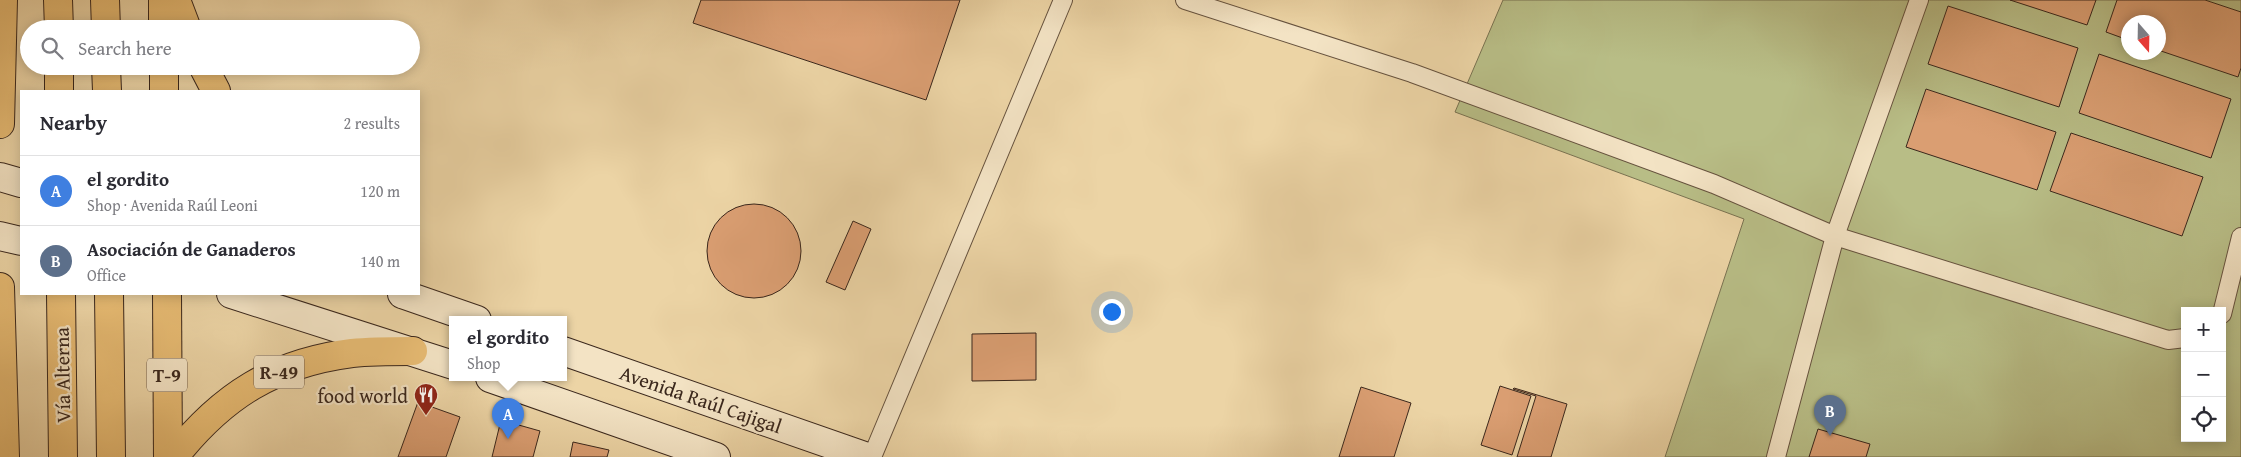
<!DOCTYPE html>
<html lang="en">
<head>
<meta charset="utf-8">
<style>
	:root { --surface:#fff; --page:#f2f2f3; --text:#2b2b33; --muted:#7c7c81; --line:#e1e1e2; --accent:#1a73e8 }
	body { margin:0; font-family:"Gentium Book Plus",serif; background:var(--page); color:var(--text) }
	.controls { position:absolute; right:15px; bottom:15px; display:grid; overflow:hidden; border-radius:0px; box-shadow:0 2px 12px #0003 }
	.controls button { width:45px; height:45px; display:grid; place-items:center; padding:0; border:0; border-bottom:1px solid var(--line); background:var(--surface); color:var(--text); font:25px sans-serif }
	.compass { position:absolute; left:2121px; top:15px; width:45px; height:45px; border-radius:50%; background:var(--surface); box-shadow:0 2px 12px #0003; rotate:160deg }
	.you { position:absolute; left:1111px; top:311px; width:18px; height:18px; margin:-12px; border:4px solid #fff; border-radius:50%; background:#1a73e8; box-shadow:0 0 0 8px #1a73e833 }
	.badge { display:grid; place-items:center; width:32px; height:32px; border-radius:50%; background:var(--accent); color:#fff; font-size:16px; font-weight:700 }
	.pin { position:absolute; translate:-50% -41px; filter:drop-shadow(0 1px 2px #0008) }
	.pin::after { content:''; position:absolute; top:26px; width:18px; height:15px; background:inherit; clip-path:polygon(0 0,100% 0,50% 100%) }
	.popup { position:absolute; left:449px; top:316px; width:118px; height:65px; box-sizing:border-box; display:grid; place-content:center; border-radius:0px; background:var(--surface); filter:drop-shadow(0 1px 4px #0005); font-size:16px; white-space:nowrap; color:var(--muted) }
	.popup b { font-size:19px; color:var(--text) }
	.popup::after { content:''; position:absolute; left:50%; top:100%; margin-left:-10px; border:10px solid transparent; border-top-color:var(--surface) }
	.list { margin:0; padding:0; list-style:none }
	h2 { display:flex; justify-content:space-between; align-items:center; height:65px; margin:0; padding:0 20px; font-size:21px }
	h2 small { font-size:16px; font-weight:400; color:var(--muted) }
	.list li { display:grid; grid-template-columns:32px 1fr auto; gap:15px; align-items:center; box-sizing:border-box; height:70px; padding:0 20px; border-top:1px solid var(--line) }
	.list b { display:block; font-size:19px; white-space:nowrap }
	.list p { margin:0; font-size:16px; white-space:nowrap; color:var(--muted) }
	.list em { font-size:16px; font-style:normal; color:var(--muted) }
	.icon { flex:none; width:28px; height:28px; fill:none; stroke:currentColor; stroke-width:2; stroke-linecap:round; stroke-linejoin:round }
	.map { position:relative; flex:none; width:2241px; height:457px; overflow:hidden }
	.search { position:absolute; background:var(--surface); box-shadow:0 2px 12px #0003; left:20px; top:20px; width:400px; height:55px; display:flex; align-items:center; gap:12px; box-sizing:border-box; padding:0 18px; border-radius:28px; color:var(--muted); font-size:19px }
	.panel { position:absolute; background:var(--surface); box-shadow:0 2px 12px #0003; left:20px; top:90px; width:400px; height:205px; border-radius:0px }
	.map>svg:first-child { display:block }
	.green { fill:#b8bd86; stroke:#797251; fill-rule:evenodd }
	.building { fill:#da9e72; stroke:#3a271c }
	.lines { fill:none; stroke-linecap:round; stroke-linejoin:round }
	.service-casing { stroke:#66523e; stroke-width:20 }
	.secondary-casing { stroke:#3a271c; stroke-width:30 }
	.trunk-casing { stroke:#3a271c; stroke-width:30 }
	.service { stroke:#f3e3c4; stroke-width:18 }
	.secondary { stroke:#f3e3c4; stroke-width:28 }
	.trunk { stroke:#e6ba72; stroke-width:28 }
	.labels { text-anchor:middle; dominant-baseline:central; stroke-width:4.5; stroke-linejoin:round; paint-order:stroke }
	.shield { fill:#f3e3c4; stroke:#725f4e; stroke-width:1 }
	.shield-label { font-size:19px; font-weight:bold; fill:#3a271c }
	.street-label { font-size:20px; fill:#3a271c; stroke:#f3e3c4 }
	.poi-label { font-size:20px; fill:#3a271c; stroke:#f3e3c4; text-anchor:end }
</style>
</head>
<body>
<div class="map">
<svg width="2241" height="457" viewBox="0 0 2241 457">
	<rect width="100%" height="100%" fill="#ecd4a5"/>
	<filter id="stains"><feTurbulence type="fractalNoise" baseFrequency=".004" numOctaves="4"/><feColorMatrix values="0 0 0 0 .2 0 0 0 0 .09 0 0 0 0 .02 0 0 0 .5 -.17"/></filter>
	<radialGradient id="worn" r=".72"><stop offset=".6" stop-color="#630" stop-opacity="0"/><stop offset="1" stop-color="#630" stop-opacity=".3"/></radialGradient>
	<!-- green -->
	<path class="green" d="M 1503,0 L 2241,0 L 2241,457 L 1665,457 L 1744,219 L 1455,112 ZM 2128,22 L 2158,22 L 2158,52 L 2128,52 ZM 2185,311 L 2222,311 L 2222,438 L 2185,438 Z"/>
	<!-- building -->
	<g class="building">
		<path d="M 701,0 L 960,0 L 926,100 L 693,23 Z"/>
		<path d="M 2010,0 L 2096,0 L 2087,25 Z"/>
		<path d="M 2117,0 L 2205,0 L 2241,12 L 2241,68 L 2238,77 L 2158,50 L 2158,22 L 2128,22 L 2128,40 L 2106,32 Z"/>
		<path d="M 1948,6 L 2078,48 L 2059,107 L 1928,64 Z"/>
		<path d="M 2099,54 L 2231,99 L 2211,158 L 2079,113 Z"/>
		<path d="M 1926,89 L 2056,132 L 2037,190 L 1906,147 Z"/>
		<path d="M 2071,133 L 2203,177 L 2182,236 L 2050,191 Z"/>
		<circle cx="754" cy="251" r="47"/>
		<path d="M 853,221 L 871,229 L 845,290 L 826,282 Z"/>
		<path d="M 1036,333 L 1036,380 L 972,381 L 972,334 Z"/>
		<path d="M 1500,386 L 1531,396 L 1512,455 L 1481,445 Z"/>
		<path d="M 1361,387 L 1411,403 L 1394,457 L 1339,457 Z"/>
		<path d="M 1514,388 L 1567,404 L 1551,457 L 1517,457 L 1536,396 L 1513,389 Z"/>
		<path d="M 418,402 L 460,417 L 446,457 L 398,457 Z"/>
		<path d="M 501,420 L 540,431 L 533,457 L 492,457 Z"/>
		<path d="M 1818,429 L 1870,444 L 1866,457 L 1809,457 Z"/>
		<path d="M 573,442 L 609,450 L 607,457 L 570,457 Z"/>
	</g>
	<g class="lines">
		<!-- service casing -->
		<g class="service-casing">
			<g id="service">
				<path d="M 1185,0 L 1412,73 L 1714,184 L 1835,236 L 2168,340 L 2185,338"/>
				<path d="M 2222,314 L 2241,237"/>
				<path d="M 872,457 L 1063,0"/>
				<path d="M 1776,457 L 1835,236 L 1919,0"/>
			</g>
		</g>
		<!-- secondary casing -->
		<g class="secondary-casing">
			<g id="secondary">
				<path d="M 0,177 L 21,183"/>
				<path d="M 0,236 L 21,241"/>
				<path d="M 231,294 L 453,365"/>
				<path d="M 402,294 L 477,320"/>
				<path d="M 563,351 L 867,457"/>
				<path d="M 490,378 L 716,457"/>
			</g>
		</g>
		<!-- trunk casing -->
		<g class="trunk-casing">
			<g id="trunk">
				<path d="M 58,0 L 59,29"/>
				<path d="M 105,0 L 106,29"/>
				<path d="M 163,0 L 163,29"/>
				<path d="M 176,0 L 187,29"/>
				<path d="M 59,66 L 59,91"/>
				<path d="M 106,66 L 107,91"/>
				<path d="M 164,66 L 164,91"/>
				<path d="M 203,66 L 216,91"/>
				<path d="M 0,124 L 3,0"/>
				<path d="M 0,287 L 5,457"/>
				<path d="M 61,294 L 63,457"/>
				<path d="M 109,294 L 111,457"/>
				<path d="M 167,294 L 168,457"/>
				<path d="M 174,457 C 222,396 274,363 352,353 C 372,351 393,351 413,351"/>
			</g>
		</g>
		<!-- service -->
		<use href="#service" class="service"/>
		<!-- secondary -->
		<use href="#secondary" class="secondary"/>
		<!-- trunk -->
		<use href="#trunk" class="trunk"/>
	</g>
	<!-- icons -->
	<defs>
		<g id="restaurant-pin" transform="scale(1.25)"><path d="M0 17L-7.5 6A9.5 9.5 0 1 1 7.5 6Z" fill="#8f2418" stroke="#f3e3c4"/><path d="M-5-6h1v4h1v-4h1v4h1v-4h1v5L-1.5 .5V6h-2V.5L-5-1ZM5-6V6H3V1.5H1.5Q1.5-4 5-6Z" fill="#fff"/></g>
	</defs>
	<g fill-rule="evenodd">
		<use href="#restaurant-pin" x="426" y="395"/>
	</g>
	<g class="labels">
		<!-- shield labels -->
		<g class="shield">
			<rect x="254" y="355.5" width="50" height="33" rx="4"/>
			<rect x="147" y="358.5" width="40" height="33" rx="4"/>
		</g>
		<g class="shield-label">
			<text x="279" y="372">R-49</text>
			<text x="167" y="375">T-9</text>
		</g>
		<!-- street labels -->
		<g class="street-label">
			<text transform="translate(62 375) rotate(-91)">Vía Alterna</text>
			<text transform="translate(701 399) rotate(19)">Avenida Raúl Cajigal</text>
		</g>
		<!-- poi labels -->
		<g class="poi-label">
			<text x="408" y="395">food world</text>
		</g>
	</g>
	<rect width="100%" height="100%" filter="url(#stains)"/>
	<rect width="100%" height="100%" fill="url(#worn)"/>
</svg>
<div class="controls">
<button>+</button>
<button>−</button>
<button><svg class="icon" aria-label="locate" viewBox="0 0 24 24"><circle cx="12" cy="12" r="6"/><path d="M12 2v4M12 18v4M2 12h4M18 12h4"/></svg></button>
</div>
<svg class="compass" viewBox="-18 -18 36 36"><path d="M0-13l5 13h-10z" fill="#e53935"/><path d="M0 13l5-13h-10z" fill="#7c7c81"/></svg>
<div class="you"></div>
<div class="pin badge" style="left:508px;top:439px;background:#3f7fe0">A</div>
<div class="popup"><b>el gordito</b>Shop</div>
<div class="pin badge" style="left:1830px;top:436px;background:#5c6f8a">B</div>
<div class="search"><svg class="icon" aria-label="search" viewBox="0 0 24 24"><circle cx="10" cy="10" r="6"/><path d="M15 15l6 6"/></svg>Search here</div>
<section class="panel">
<h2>Nearby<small>2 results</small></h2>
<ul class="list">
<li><span class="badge" style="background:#3f7fe0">A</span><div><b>el gordito</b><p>Shop · Avenida Raúl Leoni</p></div><em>120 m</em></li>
<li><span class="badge" style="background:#5c6f8a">B</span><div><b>Asociación de Ganaderos</b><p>Office</p></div><em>140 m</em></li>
</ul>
</section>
</div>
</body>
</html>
